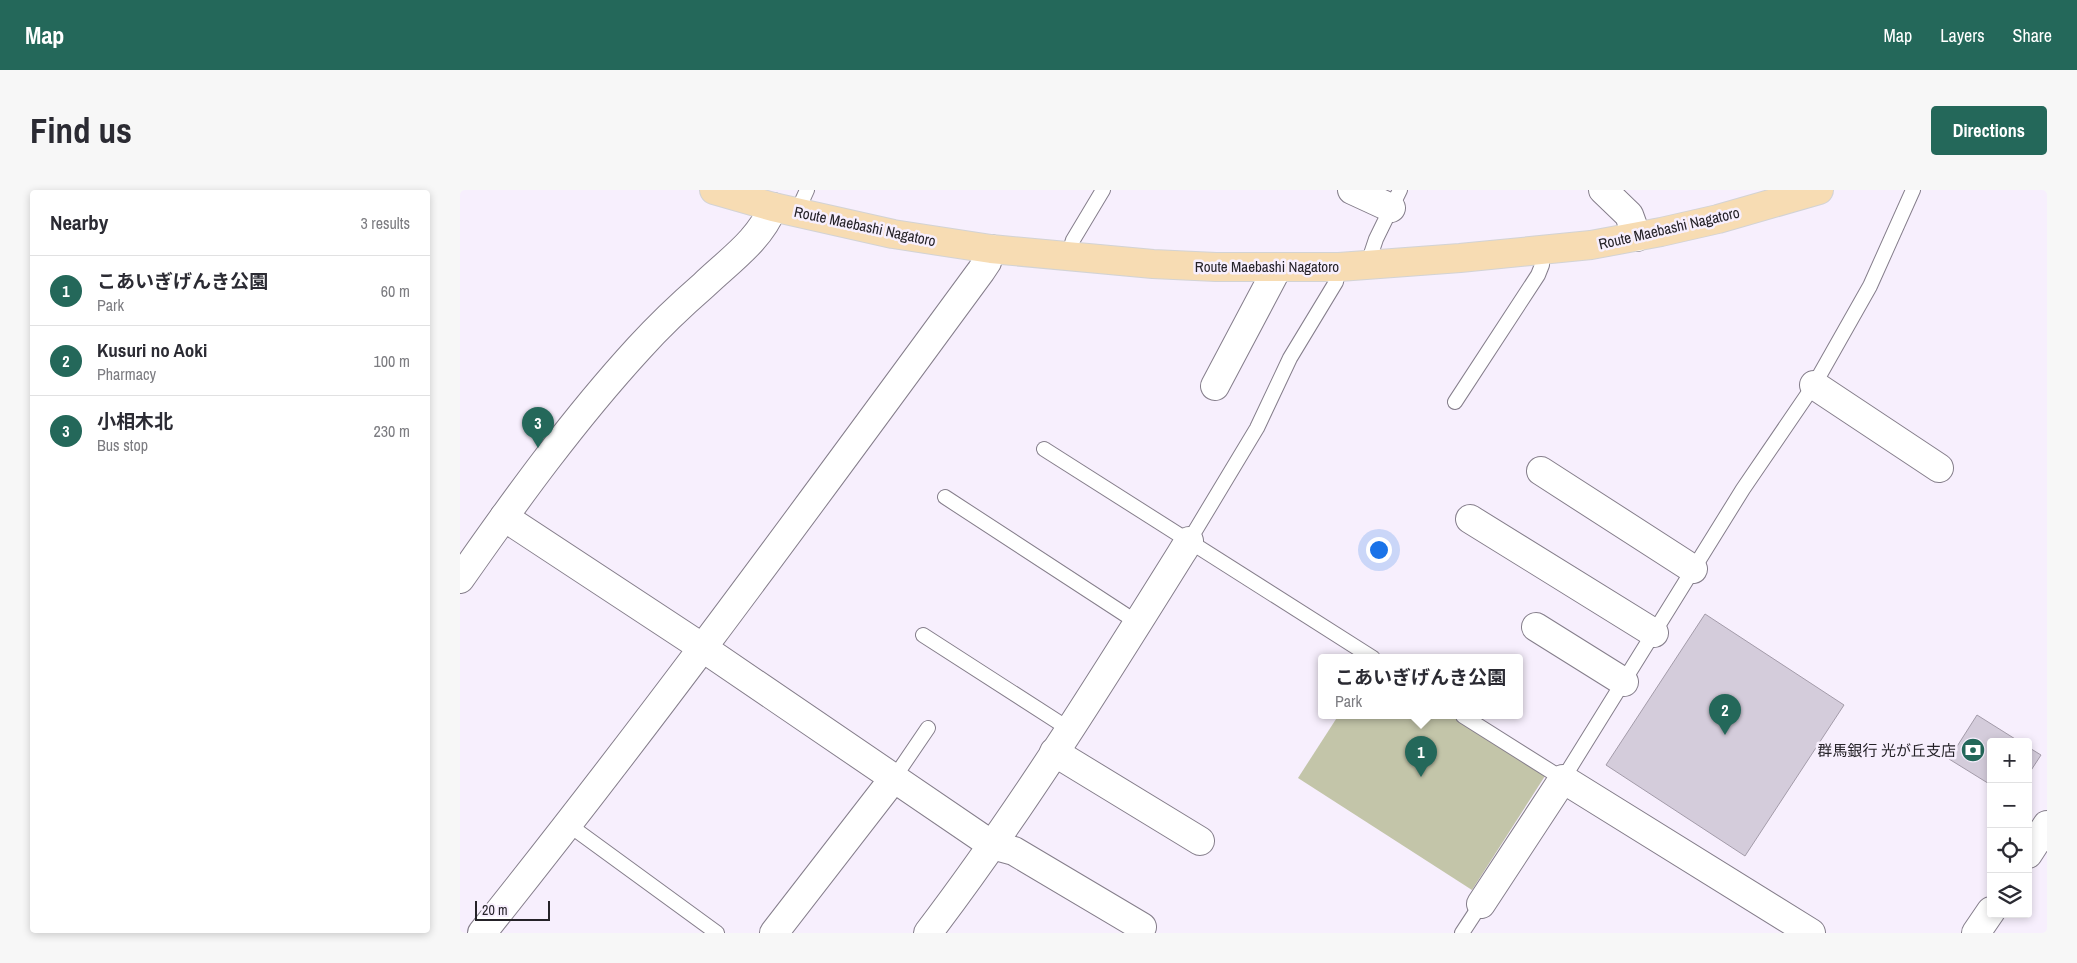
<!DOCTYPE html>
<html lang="en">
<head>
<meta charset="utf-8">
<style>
	:root { --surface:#fff; --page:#f7f7f7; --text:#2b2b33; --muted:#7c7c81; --line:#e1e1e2; --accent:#24685a }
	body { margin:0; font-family:"Archivo Narrow","Noto Sans JP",sans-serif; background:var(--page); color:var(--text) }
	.controls { position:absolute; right:15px; bottom:15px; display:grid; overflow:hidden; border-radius:5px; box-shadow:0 2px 8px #0003 }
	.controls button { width:45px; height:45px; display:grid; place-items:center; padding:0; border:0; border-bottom:1px solid var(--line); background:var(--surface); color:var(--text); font:25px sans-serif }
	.scale { position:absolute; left:15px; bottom:12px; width:75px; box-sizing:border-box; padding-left:5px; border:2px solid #252228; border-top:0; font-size:14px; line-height:18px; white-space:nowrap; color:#252228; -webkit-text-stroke:4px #f7effd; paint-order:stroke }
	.you { position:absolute; left:918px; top:359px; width:18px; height:18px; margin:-12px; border:4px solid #fff; border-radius:50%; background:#1a73e8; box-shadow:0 0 0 8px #1a73e833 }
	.badge { display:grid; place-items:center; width:32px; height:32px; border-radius:50%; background:var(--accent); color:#fff; font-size:16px; font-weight:700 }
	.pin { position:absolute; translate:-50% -41px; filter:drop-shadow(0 1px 2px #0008) }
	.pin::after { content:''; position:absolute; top:26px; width:18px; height:15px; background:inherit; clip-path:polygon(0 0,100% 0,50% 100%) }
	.popup { position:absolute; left:858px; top:464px; width:205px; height:65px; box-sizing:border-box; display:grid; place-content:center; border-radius:5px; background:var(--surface); filter:drop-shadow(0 1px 4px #0005); font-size:16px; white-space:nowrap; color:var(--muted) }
	.popup b { font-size:19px; color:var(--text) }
	.popup::after { content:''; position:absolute; left:50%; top:100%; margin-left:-10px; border:10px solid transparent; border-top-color:var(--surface) }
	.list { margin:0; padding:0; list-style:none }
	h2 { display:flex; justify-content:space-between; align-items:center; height:65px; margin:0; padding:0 20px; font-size:21px }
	h2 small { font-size:16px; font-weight:400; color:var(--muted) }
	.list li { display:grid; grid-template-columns:32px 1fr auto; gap:15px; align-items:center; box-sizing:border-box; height:70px; padding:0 20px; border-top:1px solid var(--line) }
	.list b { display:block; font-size:19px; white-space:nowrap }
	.list p { margin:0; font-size:16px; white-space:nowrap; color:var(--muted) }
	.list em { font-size:16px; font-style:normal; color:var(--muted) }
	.icon { flex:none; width:28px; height:28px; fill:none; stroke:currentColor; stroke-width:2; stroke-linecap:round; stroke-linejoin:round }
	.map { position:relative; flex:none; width:1587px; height:743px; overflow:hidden; border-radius:5px }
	header { display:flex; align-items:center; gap:30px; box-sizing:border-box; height:70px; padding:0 25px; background:var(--accent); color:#fff }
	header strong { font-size:24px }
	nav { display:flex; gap:28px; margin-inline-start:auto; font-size:18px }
	.intro { display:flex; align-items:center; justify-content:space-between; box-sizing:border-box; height:120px; padding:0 30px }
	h1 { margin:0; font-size:35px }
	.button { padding:12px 22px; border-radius:5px; background:var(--accent); color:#fff; font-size:18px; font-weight:700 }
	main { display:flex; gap:30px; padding:0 30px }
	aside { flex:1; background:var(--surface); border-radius:5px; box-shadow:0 2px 8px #0003 }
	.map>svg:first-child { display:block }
	.green { fill:#c3c5a9 }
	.building { fill:#d4ccdb; stroke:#a39ba9 }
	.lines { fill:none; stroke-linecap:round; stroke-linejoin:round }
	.service-casing { stroke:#857e8b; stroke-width:16 }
	.minor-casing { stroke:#857e8b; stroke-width:30 }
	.tertiary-casing { stroke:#857e8b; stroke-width:30 }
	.primary-casing { stroke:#d3d3d4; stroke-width:30 }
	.service { stroke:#fff; stroke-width:14 }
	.minor { stroke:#fff; stroke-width:28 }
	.tertiary { stroke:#fff; stroke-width:28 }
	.primary { stroke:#f7dcb3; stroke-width:28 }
	.labels { text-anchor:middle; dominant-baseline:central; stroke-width:5; stroke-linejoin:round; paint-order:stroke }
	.street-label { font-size:15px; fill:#252228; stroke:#f7effd }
	.poi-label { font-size:15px; fill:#252228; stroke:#f7effd; text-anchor:end }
</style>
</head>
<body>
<header>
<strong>Map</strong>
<nav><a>Map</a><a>Layers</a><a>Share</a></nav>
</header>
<div class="intro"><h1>Find us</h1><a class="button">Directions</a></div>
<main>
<aside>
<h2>Nearby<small>3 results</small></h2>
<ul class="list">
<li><span class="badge">1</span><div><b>こあいぎげんき公園</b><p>Park</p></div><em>60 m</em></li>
<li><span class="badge">2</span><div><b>Kusuri no Aoki</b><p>Pharmacy</p></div><em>100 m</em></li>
<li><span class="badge">3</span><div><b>小相木北</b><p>Bus stop</p></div><em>230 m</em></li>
</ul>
</aside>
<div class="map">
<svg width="1587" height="743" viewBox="0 0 1587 743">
	<rect width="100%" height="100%" fill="#f7effd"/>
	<!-- green -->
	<path class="green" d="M 878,526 L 992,526 L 1085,586 L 1012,700 L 838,588 Z"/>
	<!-- building -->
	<g class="building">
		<path d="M 1245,424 L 1384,515 L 1285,666 L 1146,575 Z"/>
		<path d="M 1517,525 L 1560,552 L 1531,552 L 1531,595 L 1489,569 Z"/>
		<path d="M 1568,557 L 1581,565 L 1568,585 Z"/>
	</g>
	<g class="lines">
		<!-- service casing -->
		<g class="service-casing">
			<g id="service">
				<path d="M 337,22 L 347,0"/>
				<path d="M 608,66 L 613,50 L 643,0"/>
				<path d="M 907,76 L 916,49 L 940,0"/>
				<path d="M 995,212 L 1078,85 L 1082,75 L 1081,61"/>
				<path d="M 584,259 L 913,468"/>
				<path d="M 485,307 L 678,433"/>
				<path d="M 729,351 L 797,238 L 830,168 L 876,92 L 879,77"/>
				<path d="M 463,445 L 609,539"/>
				<path d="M 1003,526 L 1103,589 L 1283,299 L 1354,195 L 1410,96 L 1453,0"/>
				<path d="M 434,588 L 468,538"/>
				<path d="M 109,635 L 257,743"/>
				<path d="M 1002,743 L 1021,714"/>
			</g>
		</g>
		<!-- minor casing -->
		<g class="minor-casing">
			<g id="minor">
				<path d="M 892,0 L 931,18"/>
				<path d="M 1143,0 L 1169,25 L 1177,47"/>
				<path d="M 1354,195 L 1479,278"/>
				<path d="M 755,196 L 818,77"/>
				<path d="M 1081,281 L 1233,379"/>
				<path d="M 1010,329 L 1194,443"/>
				<path d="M 1076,437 L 1164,492"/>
				<path d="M 594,562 L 740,651"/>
				<path d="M 532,655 L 554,661 L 682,737"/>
				<path d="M 1021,714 L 1103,589 L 1351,743"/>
				<path d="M 22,743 C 195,527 357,304 521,81 L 527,72 L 531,59"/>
				<path d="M 314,743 L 434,588"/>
				<path d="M 468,743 C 563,618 646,484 729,351"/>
			</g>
		</g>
		<!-- tertiary casing -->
		<g class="tertiary-casing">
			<g id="tertiary">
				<path d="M 44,327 L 243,458 L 532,655"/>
				<path d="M 0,389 C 56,309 113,230 179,158 C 199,136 221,115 244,95 C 269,71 300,50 313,17"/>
				<path d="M 1568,664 L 1587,635"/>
				<path d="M 1516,743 L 1531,721"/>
			</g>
		</g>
		<!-- primary casing -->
		<g class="primary-casing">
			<path id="primary" d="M 254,0 L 313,17 L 433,44 L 531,59 L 693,74 L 756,77 L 879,77 L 1000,68 L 1131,55 L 1201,42 L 1258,29 L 1359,0"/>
		</g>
		<!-- service -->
		<use href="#service" class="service"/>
		<!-- minor -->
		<use href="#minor" class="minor"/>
		<!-- tertiary -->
		<use href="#tertiary" class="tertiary"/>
		<!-- primary -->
		<use href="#primary" class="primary"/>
	</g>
	<!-- icons -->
	<defs>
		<g id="bank-disc" transform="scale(1.25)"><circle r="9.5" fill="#24685a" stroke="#f7effd"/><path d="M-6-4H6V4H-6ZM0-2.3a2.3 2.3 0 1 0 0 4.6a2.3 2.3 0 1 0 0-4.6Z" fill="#fff"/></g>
	</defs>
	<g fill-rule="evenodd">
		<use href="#bank-disc" x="1513" y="560"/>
	</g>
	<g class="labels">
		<!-- street labels -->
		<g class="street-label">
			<text transform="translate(405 36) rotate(12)">Route Maebashi Nagatoro</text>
			<text transform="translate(1209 38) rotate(-13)">Route Maebashi Nagatoro</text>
			<text x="807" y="76">Route Maebashi Nagatoro</text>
		</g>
		<!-- poi labels -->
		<g class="poi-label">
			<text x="1496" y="560">群馬銀行 光が丘支店</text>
		</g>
	</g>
</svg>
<div class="controls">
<button>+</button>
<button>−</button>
<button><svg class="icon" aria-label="locate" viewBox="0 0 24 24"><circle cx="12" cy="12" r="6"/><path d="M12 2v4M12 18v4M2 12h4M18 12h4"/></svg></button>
<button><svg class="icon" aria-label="layers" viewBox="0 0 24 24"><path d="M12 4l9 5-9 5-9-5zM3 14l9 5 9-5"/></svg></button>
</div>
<div class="scale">20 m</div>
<div class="you"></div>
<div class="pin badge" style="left:961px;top:587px">1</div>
<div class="popup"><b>こあいぎげんき公園</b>Park</div>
<div class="pin badge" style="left:1265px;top:545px">2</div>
<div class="pin badge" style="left:78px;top:258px">3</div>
</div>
</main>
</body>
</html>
